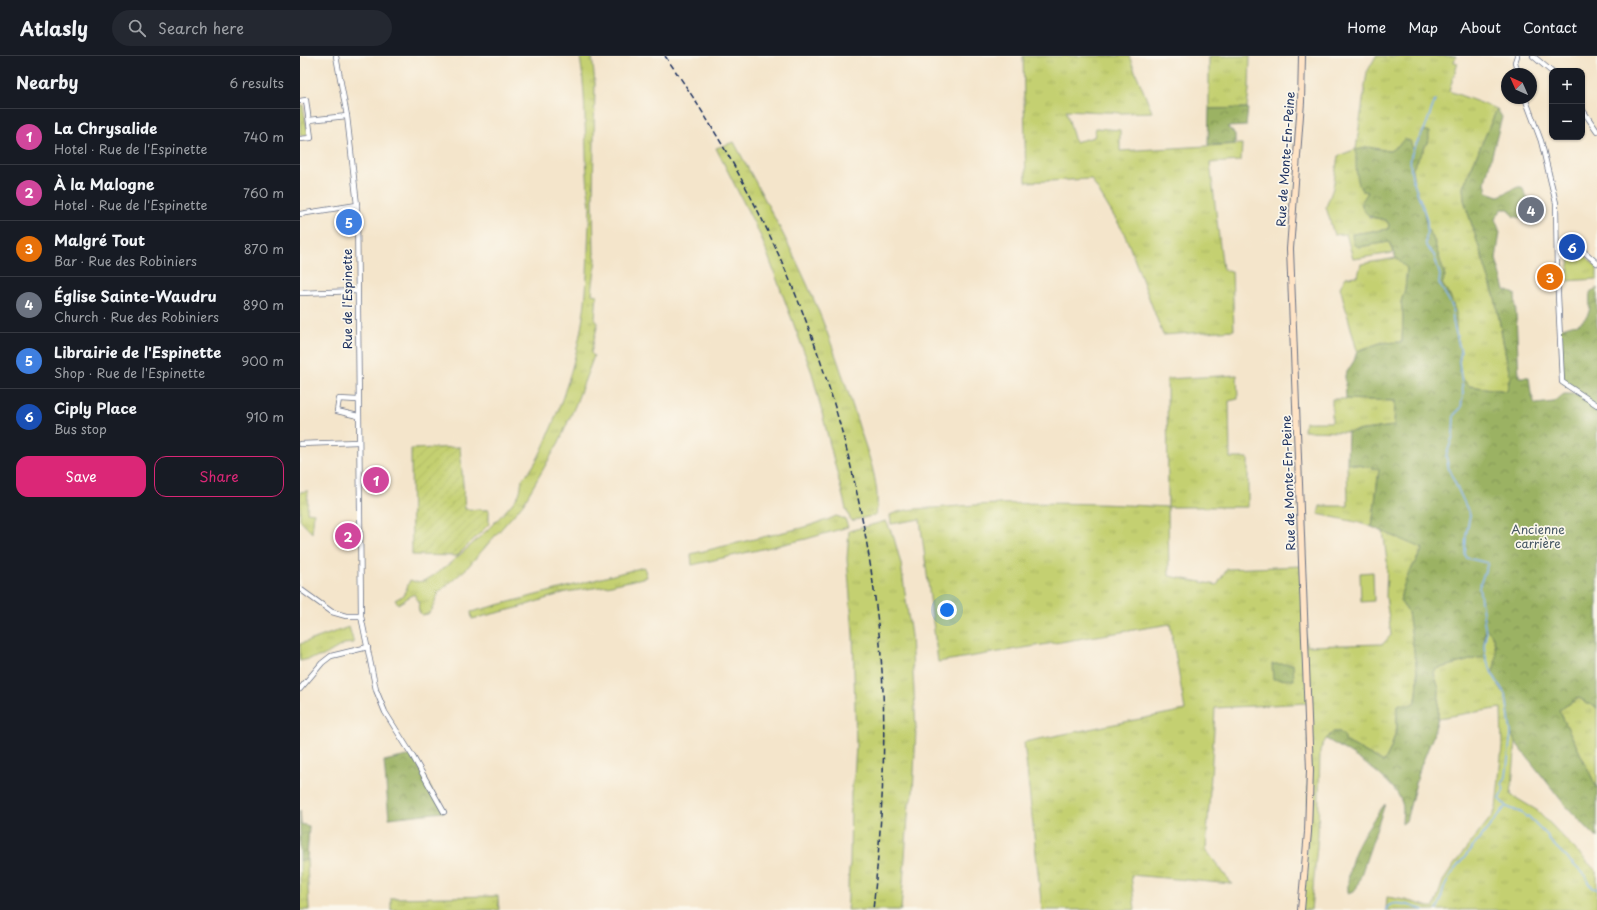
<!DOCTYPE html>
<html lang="en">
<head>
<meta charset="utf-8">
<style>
	:root { --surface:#171b24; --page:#242831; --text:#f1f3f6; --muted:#9ea1a6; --line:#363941; --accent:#db2777 }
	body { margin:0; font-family:"Playpen Sans",sans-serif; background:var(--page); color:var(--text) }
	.controls { position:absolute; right:12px; top:12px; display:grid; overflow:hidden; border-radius:8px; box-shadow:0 1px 3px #0004 }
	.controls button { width:36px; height:36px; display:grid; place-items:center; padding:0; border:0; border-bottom:1px solid var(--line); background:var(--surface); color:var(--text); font:20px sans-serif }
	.compass { position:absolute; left:1201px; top:12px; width:36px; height:36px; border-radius:50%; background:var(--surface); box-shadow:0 1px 3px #0004; rotate:315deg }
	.you { position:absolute; left:647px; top:554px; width:14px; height:14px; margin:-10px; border:3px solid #fff; border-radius:50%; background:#1a73e8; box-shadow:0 0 0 6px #1a73e833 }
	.badge { display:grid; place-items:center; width:26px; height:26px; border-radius:50%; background:var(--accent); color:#fff; font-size:13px; font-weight:700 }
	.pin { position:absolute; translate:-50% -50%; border:2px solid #fff; box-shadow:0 1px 4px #0006 }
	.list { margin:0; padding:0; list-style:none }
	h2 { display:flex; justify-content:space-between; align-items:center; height:52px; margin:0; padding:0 16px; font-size:17px }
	h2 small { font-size:13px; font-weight:400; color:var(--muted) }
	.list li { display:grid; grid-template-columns:26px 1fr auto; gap:12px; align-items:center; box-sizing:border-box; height:56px; padding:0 16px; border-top:1px solid var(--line) }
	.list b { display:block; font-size:15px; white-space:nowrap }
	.list p { margin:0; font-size:13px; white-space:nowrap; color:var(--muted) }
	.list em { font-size:13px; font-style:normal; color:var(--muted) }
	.actions { display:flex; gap:8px; padding:12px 16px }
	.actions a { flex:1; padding:9px 0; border:1px solid var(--accent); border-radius:12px; text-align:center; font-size:14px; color:var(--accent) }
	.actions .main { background:var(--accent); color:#fff }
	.icon { flex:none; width:22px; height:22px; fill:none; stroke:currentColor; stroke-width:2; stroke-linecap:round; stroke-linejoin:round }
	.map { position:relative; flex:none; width:1297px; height:854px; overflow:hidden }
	header { display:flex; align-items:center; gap:24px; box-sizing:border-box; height:56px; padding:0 20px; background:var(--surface); border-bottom:1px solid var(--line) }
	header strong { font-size:19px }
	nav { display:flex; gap:22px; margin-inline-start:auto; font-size:14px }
	.search { width:280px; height:36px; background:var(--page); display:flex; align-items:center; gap:10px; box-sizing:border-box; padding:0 14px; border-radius:22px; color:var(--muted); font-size:15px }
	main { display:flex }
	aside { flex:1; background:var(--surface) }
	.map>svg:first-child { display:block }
	.grass { fill:url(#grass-tufts); stroke:#708068 }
	.forest { fill:url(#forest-crowns); stroke:#5b7060 }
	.garden { fill:url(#garden-furrows); stroke:#708068 }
	.pitch { fill:#c4d071; stroke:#708068 }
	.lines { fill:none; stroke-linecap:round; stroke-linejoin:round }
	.stream { stroke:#84b5f0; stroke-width:1.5 }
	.minor-casing { stroke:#676f84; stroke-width:6 }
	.secondary-casing { stroke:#676f84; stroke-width:8 }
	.minor { stroke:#fff; stroke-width:4.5 }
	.secondary { stroke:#ffe4c6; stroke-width:6 }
	.rail { stroke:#1b2f5e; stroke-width:1.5; stroke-dasharray:6 3; stroke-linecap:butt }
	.labels { text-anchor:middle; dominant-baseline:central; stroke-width:3.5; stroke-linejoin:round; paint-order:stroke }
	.street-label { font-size:12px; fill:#1b2f5e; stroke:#fbf7ec }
	.park-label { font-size:12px; fill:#455763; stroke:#fbf7ec }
</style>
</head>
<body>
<header>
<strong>Atlasly</strong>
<div class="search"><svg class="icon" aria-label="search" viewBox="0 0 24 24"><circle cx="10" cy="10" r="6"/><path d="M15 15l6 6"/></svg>Search here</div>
<nav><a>Home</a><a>Map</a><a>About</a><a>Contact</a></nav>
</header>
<main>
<aside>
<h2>Nearby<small>6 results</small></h2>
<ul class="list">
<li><span class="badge" style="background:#d1479c">1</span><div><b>La Chrysalide</b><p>Hotel · Rue de l'Espinette</p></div><em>740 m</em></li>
<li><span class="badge" style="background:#d1479c">2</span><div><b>À la Malogne</b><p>Hotel · Rue de l'Espinette</p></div><em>760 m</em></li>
<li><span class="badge" style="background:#e8710a">3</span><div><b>Malgré Tout</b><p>Bar · Rue des Robiniers</p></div><em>870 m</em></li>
<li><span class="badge" style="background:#6b7280">4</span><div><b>Église Sainte-Waudru</b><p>Church · Rue des Robiniers</p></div><em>890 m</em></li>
<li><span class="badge" style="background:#3f7fe0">5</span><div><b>Librairie de l'Espinette</b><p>Shop · Rue de l'Espinette</p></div><em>900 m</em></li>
<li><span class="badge" style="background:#1a4fb4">6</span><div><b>Ciply Place</b><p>Bus stop</p></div><em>910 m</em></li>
</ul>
<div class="actions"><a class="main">Save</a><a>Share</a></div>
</aside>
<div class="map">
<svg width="1297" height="854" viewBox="0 0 1297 854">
	<defs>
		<pattern id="grass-tufts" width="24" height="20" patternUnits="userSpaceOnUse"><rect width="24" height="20" fill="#c4d071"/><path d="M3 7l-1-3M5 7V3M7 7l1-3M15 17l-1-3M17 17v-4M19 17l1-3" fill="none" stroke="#a8b364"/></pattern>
		<pattern id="forest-crowns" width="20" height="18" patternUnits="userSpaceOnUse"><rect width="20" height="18" fill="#9bb263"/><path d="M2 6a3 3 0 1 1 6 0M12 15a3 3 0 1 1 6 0" fill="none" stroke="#7e9155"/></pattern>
		<pattern id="garden-furrows" width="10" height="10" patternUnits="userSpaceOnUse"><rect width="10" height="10" fill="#c4d071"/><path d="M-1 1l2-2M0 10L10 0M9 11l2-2" fill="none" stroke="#a8b364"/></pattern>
	</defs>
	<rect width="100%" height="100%" fill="#fbf7ec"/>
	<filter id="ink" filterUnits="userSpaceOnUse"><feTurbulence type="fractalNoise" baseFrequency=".025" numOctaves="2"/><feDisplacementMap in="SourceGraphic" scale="8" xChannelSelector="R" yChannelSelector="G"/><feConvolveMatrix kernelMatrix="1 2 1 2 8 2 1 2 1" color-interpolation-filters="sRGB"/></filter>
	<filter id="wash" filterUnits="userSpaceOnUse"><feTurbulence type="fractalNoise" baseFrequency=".012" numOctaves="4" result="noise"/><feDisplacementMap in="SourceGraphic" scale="16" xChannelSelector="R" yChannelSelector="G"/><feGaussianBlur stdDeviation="0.9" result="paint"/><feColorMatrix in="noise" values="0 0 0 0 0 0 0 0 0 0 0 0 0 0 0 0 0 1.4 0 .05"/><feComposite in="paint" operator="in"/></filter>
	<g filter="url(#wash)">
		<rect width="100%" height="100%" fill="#f4e5cb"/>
		<!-- grass -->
		<g class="grass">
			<path d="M 280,0 L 292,0 L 295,27 L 293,143 L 294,197 L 296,203 L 292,238 L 297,239 L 295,263 L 298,267 L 291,297 L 294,300 L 275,350 L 259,386 L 223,448 L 166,513 L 138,537 L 132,553 L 128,558 L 122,559 C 118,555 118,552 119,546 L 114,538 L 98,548 L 95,544 L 104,539 L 110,524 C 115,526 118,526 123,525 C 141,520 210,455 219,438 C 221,434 221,427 222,423 C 234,414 244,390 249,377 C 268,332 282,284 286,236 C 288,208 288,179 290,151 C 283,101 288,50 280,0 Z"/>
			<path d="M 723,0 L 829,0 L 852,56 L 821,57 L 766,54 L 775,86 L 794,81 L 796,72 L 820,74 L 820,95 L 942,88 L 941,105 L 910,107 L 923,214 L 932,215 L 934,274 L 863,279 L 829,189 L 823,175 L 791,123 L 726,126 Z"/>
			<path d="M 909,0 L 950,0 L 949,34 L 947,52 L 909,53 Z"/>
			<path d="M 1076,0 L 1156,0 L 1154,6 L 1158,7 L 1149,35 L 1197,53 L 1163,131 L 1164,144 L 1195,242 L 1210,321 L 1207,335 L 1169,330 L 1161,321 L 1159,305 L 1161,297 L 1156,278 L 1151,242 L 1142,228 L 1145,220 L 1133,182 L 1127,172 L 1123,151 L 1114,127 L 1112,114 L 1129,83 L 1124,74 L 1113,93 L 1100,88 L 1090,95 L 1078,93 L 1068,136 L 1069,161 L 1086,164 L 1089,169 L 1088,173 L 1052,178 L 1059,191 L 1089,186 L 1093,197 L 1053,203 L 1046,178 L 1034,179 L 1026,151 L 1033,132 L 1038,100 L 1056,93 L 1067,16 Z"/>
			<path d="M 0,49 L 3,49 L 8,78 L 0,80 Z"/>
			<path d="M 434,86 C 460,135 489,186 511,237 C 530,281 546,327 560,374 C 569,400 581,431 576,459 L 551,465 L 546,453 L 512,317 L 461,181 L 416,92 Z"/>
			<path d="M 1273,188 L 1297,211 L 1297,222 L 1296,223 L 1266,225 Z"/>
			<path d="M 1096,202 L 1107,212 L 1105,233 L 1101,246 L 1103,260 L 1102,286 L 1080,287 L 1057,295 L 1040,231 L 1046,221 L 1058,220 L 1061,208 Z"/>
			<path d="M 937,319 L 938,343 L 929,345 L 930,402 L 948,402 L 948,451 L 868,451 L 869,520 L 917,529 L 927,513 L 1002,510 L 1006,590 L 1083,588 L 1091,579 L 1086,541 L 1087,505 L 1083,475 L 1123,492 C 1113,510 1103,524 1100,545 L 1108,556 L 1118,621 L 1117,639 L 1115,646 L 1110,650 L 1100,648 L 1097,650 L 1097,671 L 1091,692 L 1084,706 L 1045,685 L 1040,676 L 1033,676 L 1026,683 L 1020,694 L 1018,779 L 1011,854 L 1001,854 L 1008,776 L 1008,647 L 915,652 L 914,674 L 906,794 L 932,828 L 831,819 L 835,854 L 742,854 L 724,686 L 885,654 L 870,568 L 638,606 L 620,463 L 591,468 L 590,459 C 607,451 628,453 646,451 C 720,445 794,447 868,451 L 867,323 Z"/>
			<path d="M 1032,343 L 1046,343 L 1095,345 L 1094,370 L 1048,376 L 1004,375 L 1005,366 L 1032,366 Z"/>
			<path d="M 1047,407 L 1079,413 L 1072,471 L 1056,466 L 1018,458 L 1020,450 L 1048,450 Z"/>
			<path d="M 8,435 L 7,456 L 14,457 L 12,477 L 0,464 L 0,436 Z"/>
			<path d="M 536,460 L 545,463 L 548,471 L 506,483 L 392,509 L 391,498 L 501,472 L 527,464 Z"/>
			<path d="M 586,465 L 594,482 L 601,508 L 611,580 L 616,673 L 613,739 L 609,748 L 601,854 L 547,854 C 549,838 547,823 550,808 L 551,737 L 554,721 L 556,690 L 553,578 L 547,503 L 549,475 Z"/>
			<path d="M 344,511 L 347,521 L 307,530 L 266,536 L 217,552 L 172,563 L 171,556 Z"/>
			<path d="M 49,571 L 54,587 L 44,588 L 23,600 L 0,605 L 0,588 Z"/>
			<path d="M 1185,571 L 1193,579 L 1196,597 L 1195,613 L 1199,631 L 1206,640 L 1211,677 L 1216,687 L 1211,739 L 1238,755 L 1297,816 L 1297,854 L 1086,854 L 1087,841 L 1105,844 L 1130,851 L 1134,851 L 1143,825 L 1158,803 L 1192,760 L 1196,753 L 1202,690 L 1201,652 L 1138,662 L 1139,633 L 1134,617 L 1136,613 L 1178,602 L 1184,590 Z"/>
			<path d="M 1279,642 L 1297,652 L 1297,732 L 1259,654 Z"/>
			<path d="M 0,804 L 7,804 L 9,854 L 0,854 Z"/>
			<path d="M 198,840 L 199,854 L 91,854 L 91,842 Z"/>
		</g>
		<!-- forest -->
		<g class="forest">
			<path d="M 948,52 L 946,70 L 927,71 L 935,78 L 935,88 L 908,89 L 909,53 Z"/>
			<path d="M 1197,53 L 1202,61 L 1185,126 L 1187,136 L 1199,140 L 1218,131 L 1222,131 L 1228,144 L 1226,146 L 1222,146 L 1221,147 L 1223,151 L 1221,153 L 1233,162 L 1236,159 L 1239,161 L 1234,165 L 1213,160 L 1209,153 L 1202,153 L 1195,163 L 1200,176 L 1196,203 L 1205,234 L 1215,238 L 1219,321 L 1229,321 L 1231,337 L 1235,348 L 1254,346 L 1264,338 L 1279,338 L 1262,326 L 1260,272 C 1265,272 1267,270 1272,269 C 1274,268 1276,269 1278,268 C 1297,257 1286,243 1291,235 C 1292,235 1297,232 1297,232 L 1297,652 L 1279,642 L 1259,654 L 1297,732 L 1297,782 L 1265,749 L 1216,687 L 1211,677 L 1206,640 L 1192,617 C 1197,610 1197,587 1192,579 C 1190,576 1187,574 1185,572 L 1184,590 L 1186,602 L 1178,602 L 1136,613 L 1134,618 L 1139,633 L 1138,662 L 1132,683 L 1120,712 L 1106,765 L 1102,768 C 1102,761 1104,753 1102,747 C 1095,723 1047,695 1026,683 L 1033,676 L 1040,676 L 1045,681 L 1045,685 L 1084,706 L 1091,692 L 1097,671 L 1097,650 L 1100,648 L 1110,649 L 1115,646 L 1117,639 L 1118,621 L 1108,556 L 1100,545 C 1103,524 1113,510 1123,493 L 1072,471 L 1079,413 L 1047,407 L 1048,376 L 1094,370 L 1095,345 L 1046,343 L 1045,319 L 1054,305 L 1057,295 L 1080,287 L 1102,286 L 1103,260 L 1101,246 L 1105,233 L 1107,212 L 1096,202 L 1089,186 L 1059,191 L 1053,188 L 1052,178 L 1088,173 L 1089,169 L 1086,164 C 1073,161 1065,162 1061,147 L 1068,136 L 1062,135 C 1055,122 1056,108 1056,94 L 1069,91 L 1090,95 L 1100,88 L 1104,83 L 1110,85 L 1113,93 L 1124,74 L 1129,76 L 1129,83 L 1112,114 L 1114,127 L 1120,144 L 1123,151 L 1127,172 L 1133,182 L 1145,220 L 1142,228 L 1151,242 L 1156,257 L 1156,278 L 1161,297 L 1159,308 L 1161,321 L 1169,330 L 1207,335 L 1210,321 L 1195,242 L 1164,144 L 1163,131 Z"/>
			<path d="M 972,608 L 993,608 L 994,624 L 973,623 Z"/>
			<path d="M 112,699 L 144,756 L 89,762 L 84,705 Z"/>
			<path d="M 1085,748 L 1057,831 L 1053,836 L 1048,838 C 1046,802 1063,776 1085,748 Z"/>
			<path d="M 0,754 L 1,768 L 9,770 L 7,804 L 0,804 Z"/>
		</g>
		<!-- garden -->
		<path class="garden" d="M 160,391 L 165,453 L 189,454 L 189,468 L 157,500 L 112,499 L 111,393 Z"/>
		<!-- pitch -->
		<path class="pitch" d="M 1073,516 L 1074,545 L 1061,546 L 1060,517 Z"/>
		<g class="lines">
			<!-- stream -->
			<g class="stream">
				<path d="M 1135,44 C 1131,55 1128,66 1123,76 C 1119,84 1113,91 1111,100 C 1107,122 1123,145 1127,165 C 1128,174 1125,182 1126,190 L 1134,199 L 1140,219 L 1139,227 L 1152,250 L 1153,265 L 1161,297 L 1159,305 L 1163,337 L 1161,352 L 1154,359 L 1153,380 L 1146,400 L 1149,414 L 1170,459 L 1166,479 L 1165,498 L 1167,502 L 1188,507 L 1179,531 L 1186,578 L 1184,590 L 1186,602 L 1192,617 L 1206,640 L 1211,677 L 1206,721 L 1202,728 C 1206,735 1201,737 1199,743 L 1206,750 L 1151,818 L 1143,834 L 1141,844 L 1137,854"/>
				<path d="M 1207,751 L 1222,757 L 1226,761 L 1228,760 L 1248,780 L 1248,783 L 1285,820 L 1293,832 L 1297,833"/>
				<path d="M 1086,854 C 1089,841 1115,851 1124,854"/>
			</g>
		</g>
	</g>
	<g filter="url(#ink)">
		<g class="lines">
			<!-- minor casing -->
			<g class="minor-casing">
				<g id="minor">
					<path d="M 36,0 L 47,60 L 57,149 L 61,560 L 76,634 L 85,656 L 112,699 L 144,756"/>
					<path d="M 1217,0 L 1215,6 L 1218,18"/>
					<path d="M 1233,0 L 1252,16"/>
					<path d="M 1225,42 L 1241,85 L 1256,147 L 1257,217 L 1262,326 L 1297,349"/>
					<path d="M 0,45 L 6,44 L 11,82 L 0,83"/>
					<path d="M 1282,53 L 1297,75"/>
					<path d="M 9,64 L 47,60"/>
					<path d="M 0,158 L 57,149"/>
					<path d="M 1272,185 L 1297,207"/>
					<path d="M 0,237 L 57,235"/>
					<path d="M 58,344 L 39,343 L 37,355 L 58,360"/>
					<path d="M 0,388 L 58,386"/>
					<path d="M 0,533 L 32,556 L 46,560 L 61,560"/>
					<path d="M 0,633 L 22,607 L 31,600 L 68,591"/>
				</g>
			</g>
			<!-- secondary casing -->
			<g class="secondary-casing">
				<path id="secondary" d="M 1001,854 L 1008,776 L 1010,714 L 990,193 L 1001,46 L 1002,0"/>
			</g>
			<!-- minor -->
			<use href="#minor" class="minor"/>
			<!-- secondary -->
			<use href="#secondary" class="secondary"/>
			<!-- rail -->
			<path class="rail" d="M 365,0 C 488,173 561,377 580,588 C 588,677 582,766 573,854"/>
		</g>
	</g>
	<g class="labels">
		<!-- street labels -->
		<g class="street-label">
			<text transform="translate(985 103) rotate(-86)">Rue de Monte-En-Peine</text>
			<text transform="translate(47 243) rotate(-90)">Rue de l'Espinette</text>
			<text transform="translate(988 427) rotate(-92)">Rue de Monte-En-Peine</text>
		</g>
		<!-- park labels -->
		<g class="park-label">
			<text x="1238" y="473">Ancienne<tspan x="1238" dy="14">carrière</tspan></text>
		</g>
	</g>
</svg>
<div class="controls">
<button>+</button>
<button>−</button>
</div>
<svg class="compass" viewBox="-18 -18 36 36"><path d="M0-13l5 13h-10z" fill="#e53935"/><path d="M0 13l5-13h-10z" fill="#9ea1a6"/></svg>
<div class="you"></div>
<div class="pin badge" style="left:76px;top:424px;background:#d1479c">1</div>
<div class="pin badge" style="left:48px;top:480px;background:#d1479c">2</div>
<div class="pin badge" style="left:1250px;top:221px;background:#e8710a">3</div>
<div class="pin badge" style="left:1231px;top:154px;background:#6b7280">4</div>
<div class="pin badge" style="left:49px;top:166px;background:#3f7fe0">5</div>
<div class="pin badge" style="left:1272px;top:191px;background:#1a4fb4">6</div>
</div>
</main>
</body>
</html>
